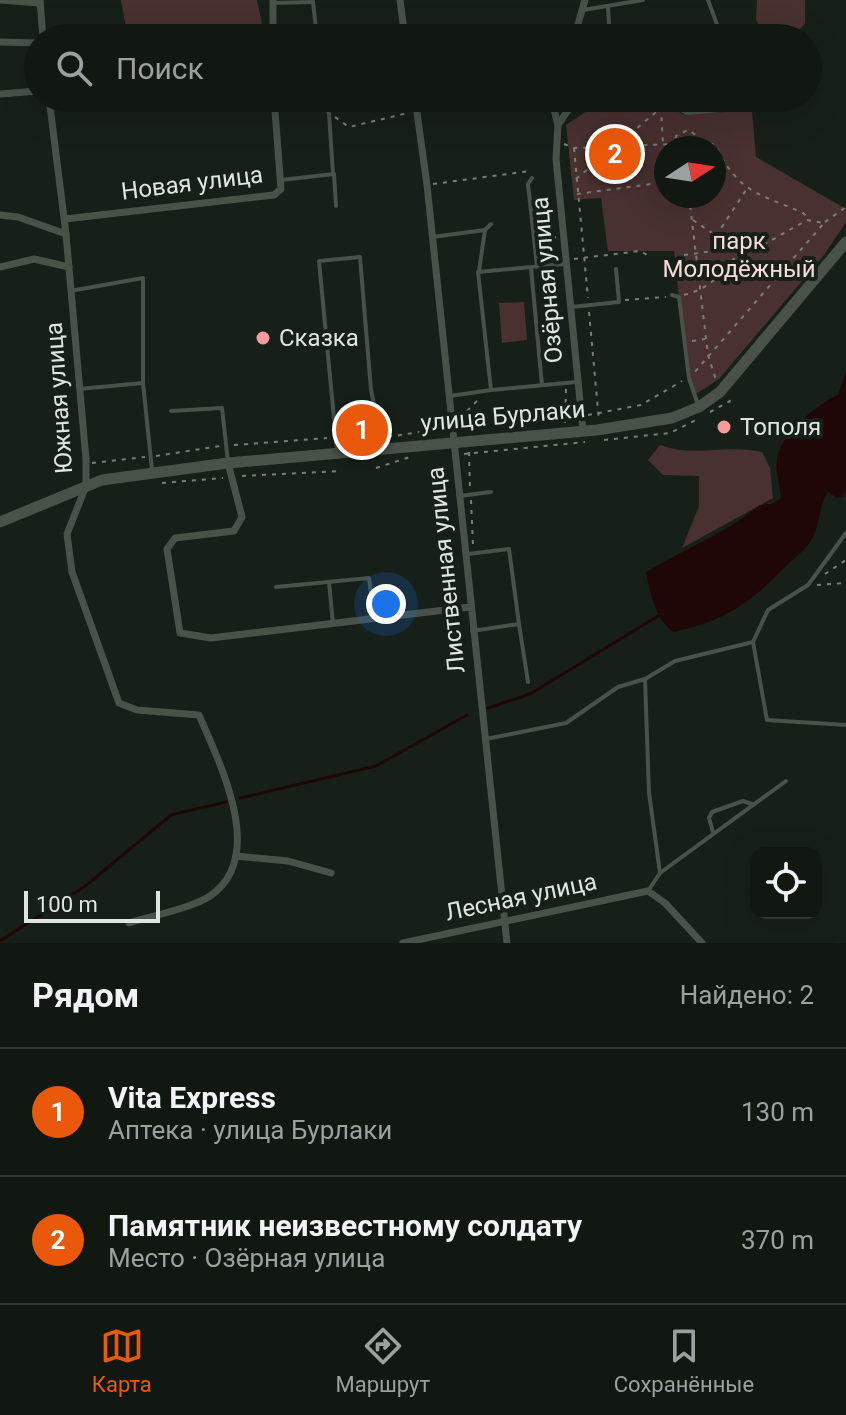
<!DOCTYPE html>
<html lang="ru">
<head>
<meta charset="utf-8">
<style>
	:root { --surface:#111812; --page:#1e2520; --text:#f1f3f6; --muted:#9ca09f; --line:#303732; --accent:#ea580c }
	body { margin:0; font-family:Roboto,sans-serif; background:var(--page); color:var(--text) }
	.controls { position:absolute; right:24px; bottom:24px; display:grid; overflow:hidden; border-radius:16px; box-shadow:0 8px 32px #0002 }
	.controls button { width:72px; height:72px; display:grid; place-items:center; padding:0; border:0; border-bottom:2px solid var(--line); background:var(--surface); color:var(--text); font:40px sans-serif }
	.compass { position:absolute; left:654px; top:136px; width:72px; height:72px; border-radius:50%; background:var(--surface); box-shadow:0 8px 32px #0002; rotate:78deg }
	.scale { position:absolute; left:24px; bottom:20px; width:136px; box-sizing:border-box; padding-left:8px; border:4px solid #dfe5df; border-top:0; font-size:22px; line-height:28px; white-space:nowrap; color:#dfe5df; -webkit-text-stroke:6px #172018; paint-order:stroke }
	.you { position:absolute; left:386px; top:604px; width:28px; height:28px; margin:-20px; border:6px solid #fff; border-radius:50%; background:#1a73e8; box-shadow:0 0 0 12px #1a73e833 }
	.badge { display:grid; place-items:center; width:52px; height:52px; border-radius:50%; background:var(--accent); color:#fff; font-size:26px; font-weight:700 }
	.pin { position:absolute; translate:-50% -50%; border:4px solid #fff; box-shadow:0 2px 8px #0006 }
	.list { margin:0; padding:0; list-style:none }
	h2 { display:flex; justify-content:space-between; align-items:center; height:104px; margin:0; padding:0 32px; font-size:34px }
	h2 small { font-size:26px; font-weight:400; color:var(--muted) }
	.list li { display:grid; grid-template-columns:52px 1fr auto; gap:24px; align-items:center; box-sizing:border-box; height:128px; padding:0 32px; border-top:2px solid var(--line) }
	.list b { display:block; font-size:30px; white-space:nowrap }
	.list p { margin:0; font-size:26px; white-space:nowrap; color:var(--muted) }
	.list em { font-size:26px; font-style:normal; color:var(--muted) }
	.icon { flex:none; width:44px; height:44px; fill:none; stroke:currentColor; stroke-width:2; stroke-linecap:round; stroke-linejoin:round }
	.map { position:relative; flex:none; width:846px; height:943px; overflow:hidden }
	.search { position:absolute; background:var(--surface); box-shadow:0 8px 32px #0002; left:24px; right:24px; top:24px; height:88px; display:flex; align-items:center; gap:20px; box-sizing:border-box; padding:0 28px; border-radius:44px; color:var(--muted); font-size:30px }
	.sheet { height:360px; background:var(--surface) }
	nav { display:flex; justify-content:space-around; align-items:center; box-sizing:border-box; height:112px; border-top:2px solid var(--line); background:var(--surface); font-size:22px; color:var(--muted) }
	nav a { display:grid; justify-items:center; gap:4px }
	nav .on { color:var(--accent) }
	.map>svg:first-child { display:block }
	.green { fill:#483130; fill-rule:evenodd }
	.water { fill:#1f0607 }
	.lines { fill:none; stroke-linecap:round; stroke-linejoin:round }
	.stream { stroke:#1f0607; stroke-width:3 }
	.path { stroke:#787f78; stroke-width:2; stroke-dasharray:4 6; stroke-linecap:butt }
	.lane { stroke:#485249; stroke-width:4 }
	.street { stroke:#485249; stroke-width:7 }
	.secondary { stroke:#485249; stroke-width:11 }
	.poi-dot { fill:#f59b9a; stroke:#172018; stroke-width:3 }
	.labels { text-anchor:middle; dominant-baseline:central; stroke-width:8; stroke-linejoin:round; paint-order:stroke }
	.street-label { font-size:24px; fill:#dfe5df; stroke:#172018 }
	.park-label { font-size:24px; fill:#f7dcdb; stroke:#172018 }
	.poi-label { font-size:24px; fill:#dfe5df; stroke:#172018; text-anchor:start }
</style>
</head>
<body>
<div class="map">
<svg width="846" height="943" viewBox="0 0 846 943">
	<rect width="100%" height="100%" fill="#172018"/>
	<!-- green -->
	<g class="green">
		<path d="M 121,0 L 257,0 L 265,38 L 128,38 Z"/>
		<path d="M 757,0 L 805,0 L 805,23 C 791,43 768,42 756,20 Z"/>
		<path d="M 662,104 L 683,114 L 752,111 L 756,157 L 846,209 L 846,222 L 824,255 L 719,379 L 696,394 L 688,383 L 674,251 L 608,251 L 601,198 L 574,200 L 566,125 L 590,109 ZM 666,148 L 714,148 L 714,196 L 666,196 Z"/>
		<path d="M 524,302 L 527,340 L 502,343 L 499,303 Z"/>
		<path d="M 660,445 C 695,458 723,444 762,452 L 770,468 L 773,498 L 682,548 L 699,506 L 699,476 L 663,475 L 648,460 Z"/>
	</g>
	<!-- water -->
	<path class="water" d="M 846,371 L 846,491 L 843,497 L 837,498 L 828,492 C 818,504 821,527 810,542 C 803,552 792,560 784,568 C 749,604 724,621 674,632 C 656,621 650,593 646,572 C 684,549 725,534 760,505 L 772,504 L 781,498 C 780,486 775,470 777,459 C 780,435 817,404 838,395 Z"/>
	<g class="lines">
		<!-- stream -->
		<g class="stream">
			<path d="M 488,708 L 530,694 L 663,613"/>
			<path d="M 240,798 L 376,766 L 467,715"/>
			<path d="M 0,941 L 84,887 L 171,815 L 226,802"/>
		</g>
		<!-- path -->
		<g class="path">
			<path d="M 335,117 L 349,127 L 408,113"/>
			<path d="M 700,141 L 715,145 C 740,194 756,192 803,213 L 810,220"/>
			<path d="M 564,144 L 574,148 L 674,144"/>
			<path d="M 613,147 L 609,161 L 618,161 L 619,188"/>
			<path d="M 574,148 L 588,298"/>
			<path d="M 674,148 L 676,136 L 688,130 L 699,137 L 700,148"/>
			<path d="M 619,160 L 628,146"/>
			<path d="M 576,179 L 661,108 L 663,144"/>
			<path d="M 433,184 L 530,171"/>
			<path d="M 577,194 L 666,182"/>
			<path d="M 689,196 L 708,355 L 716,380"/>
			<path d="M 693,220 L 718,237 L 719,249"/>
			<path d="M 825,222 L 846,207"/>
			<path d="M 716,236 L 746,190"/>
			<path d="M 543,242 L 556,237"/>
			<path d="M 684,255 L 765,244 L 807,220 L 824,223 L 694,373"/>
			<path d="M 574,259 L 640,251 L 647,255"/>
			<path d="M 684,295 C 712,288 725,271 742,248"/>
			<path d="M 625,300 L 666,297"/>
			<path d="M 589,312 L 599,421"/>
			<path d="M 692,341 L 705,339"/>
			<path d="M 468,412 L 470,430"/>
			<path d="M 710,412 L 730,401 L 728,399"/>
			<path d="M 588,415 L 641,405 L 682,381"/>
			<path d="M 565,417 L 574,416"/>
			<path d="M 460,418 L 478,400"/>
			<path d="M 565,423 L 566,389"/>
			<path d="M 388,437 L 445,428"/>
			<path d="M 604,440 L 670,433 L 698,419"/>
			<path d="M 345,441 L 374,439"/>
			<path d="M 234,445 L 327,438"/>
			<path d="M 469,452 L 470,490"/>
			<path d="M 464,454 L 585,442"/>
			<path d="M 156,456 L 220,446"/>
			<path d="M 92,463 L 145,457"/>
			<path d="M 376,468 L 410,457"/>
			<path d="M 242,476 L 342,471"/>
			<path d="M 162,483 L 223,478"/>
			<path d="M 471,500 L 473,545"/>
			<path d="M 825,574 L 846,560"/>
			<path d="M 817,585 L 846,583"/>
		</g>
		<!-- lane -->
		<g class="lane">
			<path d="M 708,0 L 722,38"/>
			<path d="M 313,2 L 317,38"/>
			<path d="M 273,3 L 313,2"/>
			<path d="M 608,8 L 610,38"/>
			<path d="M 583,10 L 643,0"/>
			<path d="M 323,98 L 329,114 L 333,173"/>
			<path d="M 568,110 L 659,99 L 687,113 L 756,107 L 755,98"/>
			<path d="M 532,178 L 528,184 L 537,266"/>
			<path d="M 281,180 L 334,174 L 336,206"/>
			<path d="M 432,237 L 485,230 L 491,224"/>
			<path d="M 564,264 L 478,272 L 491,390 L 576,382"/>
			<path d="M 531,268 L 542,385"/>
			<path d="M 479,271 L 485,230"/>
			<path d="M 70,291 L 143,278 L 143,383 L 152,470"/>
			<path d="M 672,295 L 679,297 L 689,378 L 698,405"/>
			<path d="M 571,307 L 619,302 L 616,269"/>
			<path d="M 79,389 L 143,383"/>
			<path d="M 450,396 L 491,390"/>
			<path d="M 171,411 L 222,408 L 228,462"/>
			<path d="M 337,450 L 319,261 L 360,257 L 371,390 L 383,447"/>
			<path d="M 459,496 L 491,492"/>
			<path d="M 468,554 L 509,549 L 519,624"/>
			<path d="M 329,582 L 333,624"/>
			<path d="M 276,587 L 369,578 L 374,617"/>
			<path d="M 472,631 L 519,624 L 528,682"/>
			<path d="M 753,642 L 768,610 L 808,585 L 846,533"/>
			<path d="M 486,739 L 566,723 L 618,687 L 645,679"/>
			<path d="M 713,832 L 709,818 L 712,812 L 743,801 L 752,804"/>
			<path d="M 660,873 L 786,781"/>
			<path d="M 648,891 L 660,873 L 649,793 L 645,679 L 675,661 L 753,642 L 767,720 L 846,725"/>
		</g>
		<!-- street -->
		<g class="street">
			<path d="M 0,0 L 40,3"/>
			<path d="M 40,0 L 43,38"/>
			<path d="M 273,0 L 273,38"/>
			<path d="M 400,0 L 405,38"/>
			<path d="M 574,38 L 585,0"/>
			<path d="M 0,42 L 38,43"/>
			<path d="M 0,94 L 38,91"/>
			<path d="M 49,98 L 66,234 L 86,459 L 86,486 L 67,534 L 72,572 L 119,703 L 137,710 L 199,715 C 219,762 268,857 210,896 C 192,908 151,916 129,923"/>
			<path d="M 415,98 L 427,185 L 507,943"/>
			<path d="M 551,98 L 558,125"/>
			<path d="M 571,98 L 568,110 L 558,125 L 556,159 L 583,431"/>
			<path d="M 0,215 L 18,217 L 66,234"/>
			<path d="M 65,219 L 274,195 L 281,189 L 274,98"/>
			<path d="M 0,267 L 34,259 L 69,267"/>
			<path d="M 228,463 L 242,517 L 234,531 L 175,538 L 167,549 L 180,633 L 211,638 L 470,607"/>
			<path d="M 236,856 L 288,861 L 331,873"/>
			<path d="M 403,943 L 648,891 L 665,903 L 702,943"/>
		</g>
		<!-- secondary -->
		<path class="secondary" d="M 0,522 L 102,480 L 228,463 L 597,430 L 672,418 L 699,407 L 720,392 L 846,242"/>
	</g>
	<!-- markers -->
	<g class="poi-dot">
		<circle cx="263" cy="338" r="8"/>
		<circle cx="724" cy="427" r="8"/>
	</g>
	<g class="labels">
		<!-- street labels -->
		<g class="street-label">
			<text transform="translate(192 183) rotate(-7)">Новая улица</text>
			<text transform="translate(547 280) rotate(-95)">Озёрная улица</text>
			<text transform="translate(59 398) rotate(-94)">Южная улица</text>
			<text transform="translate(503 416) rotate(-5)">улица Бурлаки</text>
			<text transform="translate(446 570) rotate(-96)">Лиственная улица</text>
			<text transform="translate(521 897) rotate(-12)">Лесная улица</text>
		</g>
		<!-- park labels -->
		<g class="park-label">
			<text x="739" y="241">парк<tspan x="739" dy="28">Молодёжный</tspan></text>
		</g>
		<!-- poi labels -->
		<g class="poi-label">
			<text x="279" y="338">Сказка</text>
			<text x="740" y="427">Тополя</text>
		</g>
	</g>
</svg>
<div class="controls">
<button><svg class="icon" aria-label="locate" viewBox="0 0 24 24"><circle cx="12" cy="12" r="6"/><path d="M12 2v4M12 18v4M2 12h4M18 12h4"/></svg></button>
</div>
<svg class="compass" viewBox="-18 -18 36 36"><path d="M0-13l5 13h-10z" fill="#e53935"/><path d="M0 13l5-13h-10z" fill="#9ca09f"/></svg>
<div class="scale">100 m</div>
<div class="you"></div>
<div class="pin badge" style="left:362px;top:430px">1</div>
<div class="pin badge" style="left:615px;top:154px">2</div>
<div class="search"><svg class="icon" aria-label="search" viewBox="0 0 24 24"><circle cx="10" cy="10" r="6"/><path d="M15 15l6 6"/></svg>Поиск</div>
</div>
<section class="sheet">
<h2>Рядом<small>Найдено: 2</small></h2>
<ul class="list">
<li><span class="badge">1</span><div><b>Vita Express</b><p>Аптека · улица Бурлаки</p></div><em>130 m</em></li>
<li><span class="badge">2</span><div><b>Памятник неизвестному солдату</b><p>Место · Озёрная улица</p></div><em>370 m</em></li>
</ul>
</section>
<nav>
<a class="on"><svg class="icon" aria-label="map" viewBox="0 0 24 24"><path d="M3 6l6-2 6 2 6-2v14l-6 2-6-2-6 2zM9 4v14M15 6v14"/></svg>Карта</a>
<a><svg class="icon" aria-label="directions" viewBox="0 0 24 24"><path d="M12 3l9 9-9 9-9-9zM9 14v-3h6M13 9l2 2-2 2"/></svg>Маршрут</a>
<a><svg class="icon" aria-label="saved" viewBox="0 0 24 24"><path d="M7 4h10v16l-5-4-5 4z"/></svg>Сохранённые</a>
</nav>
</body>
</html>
